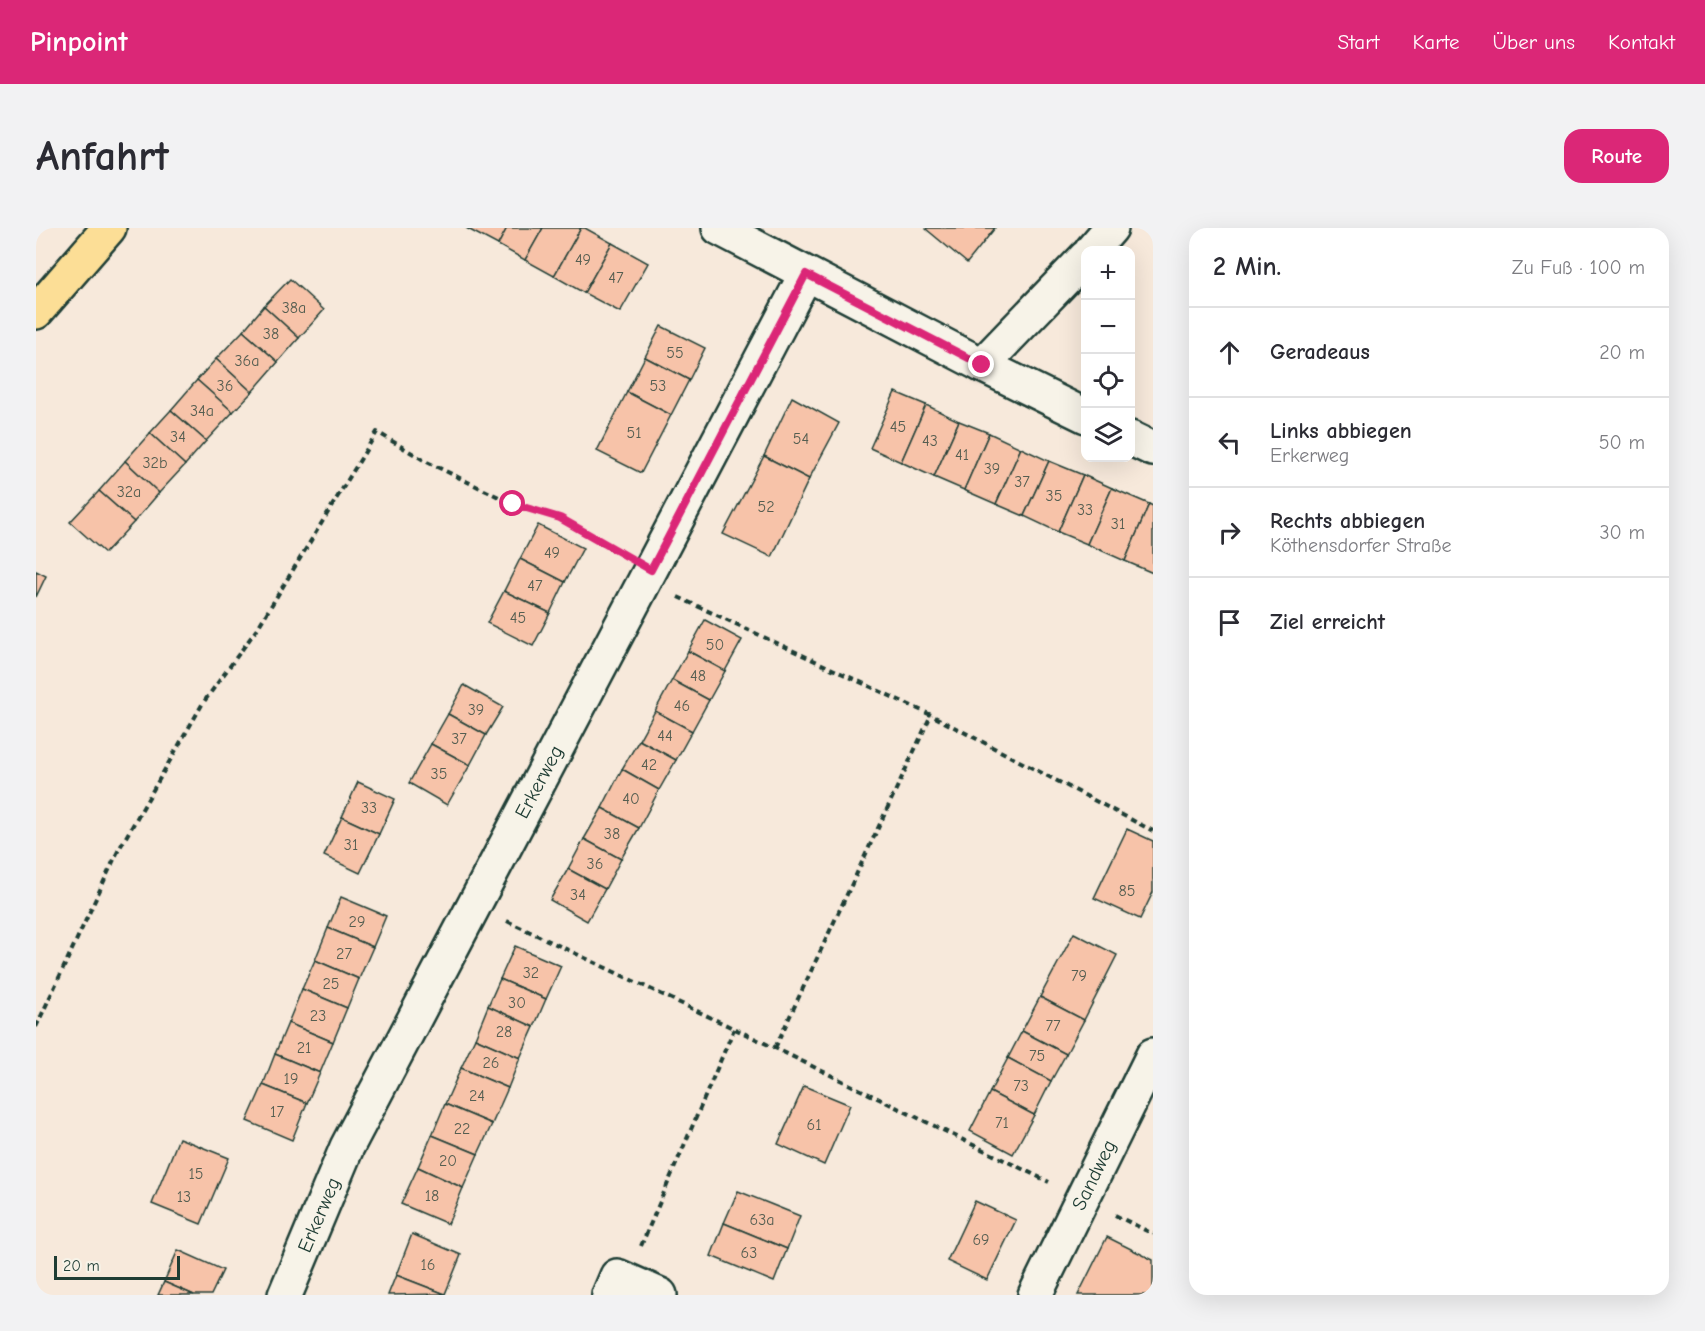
<!DOCTYPE html>
<html lang="de">
<head>
<meta charset="utf-8">
<style>
	:root { --surface:#fff; --page:#f2f2f3; --text:#2b2b33; --muted:#7c7c81; --line:#e1e1e2; --accent:#db2777 }
	body { margin:0; font-family:"Comic Neue",sans-serif; background:var(--page); color:var(--text) }
	.controls { position:absolute; right:18px; top:18px; display:grid; overflow:hidden; border-radius:12px; box-shadow:0 6px 24px #0002 }
	.controls button { width:54px; height:54px; display:grid; place-items:center; padding:0; border:0; border-bottom:2px solid var(--line); background:var(--surface); color:var(--text); font:30px sans-serif }
	.scale { position:absolute; left:18px; bottom:15px; width:126px; box-sizing:border-box; padding-left:6px; border:3px solid #1f3d34; border-top:0; font-size:16px; line-height:21px; white-space:nowrap; color:#1f3d34; -webkit-text-stroke:4px #f7f3e8; paint-order:stroke }
	.stop { position:absolute; width:18px; height:18px; margin:-14px; border:4px solid #db2777; border-radius:50%; background:#fff }
	.stop.end { background:#db2777; border-color:#fff; box-shadow:0 2px 6px #0008 }
	.list { margin:0; padding:0; list-style:none }
	h2 { display:flex; justify-content:space-between; align-items:center; height:78px; margin:0; padding:0 24px; font-size:26px }
	h2 small { font-size:20px; font-weight:400; color:var(--muted) }
	.list li { display:grid; grid-template-columns:39px 1fr auto; gap:18px; align-items:center; box-sizing:border-box; height:90px; padding:0 24px; border-top:2px solid var(--line) }
	.list b { display:block; font-size:22px; white-space:nowrap }
	.list p { margin:0; font-size:20px; white-space:nowrap; color:var(--muted) }
	.list em { font-size:20px; font-style:normal; color:var(--muted) }
	.icon { flex:none; width:33px; height:33px; fill:none; stroke:currentColor; stroke-width:2; stroke-linecap:round; stroke-linejoin:round }
	.map { position:relative; flex:none; width:1117px; height:1067px; overflow:hidden; border-radius:18px }
	header { display:flex; align-items:center; gap:36px; box-sizing:border-box; height:84px; padding:0 30px; background:var(--accent); color:#fff }
	header strong { font-size:28px }
	nav { display:flex; gap:33px; margin-inline-start:auto; font-size:21px }
	.intro { display:flex; align-items:center; justify-content:space-between; box-sizing:border-box; height:144px; padding:0 36px }
	h1 { margin:0; font-size:42px }
	.button { padding:15px 27px; border-radius:18px; background:var(--accent); color:#fff; font-size:21px; font-weight:700 }
	main { display:flex; gap:36px; padding:0 36px }
	aside { flex:1; background:var(--surface); border-radius:18px; box-shadow:0 6px 24px #0002 }
	.map>svg:first-child { display:block }
	.building { fill:#f7c3a9; stroke:#1f3d34; stroke-width:1.5 }
	.lines { fill:none; stroke-linecap:round; stroke-linejoin:round }
	.minor-casing { stroke:#1f3d34; stroke-width:38 }
	.major-casing { stroke:#1f3d34; stroke-width:38 }
	.path { stroke:#1f3d34; stroke-width:4; stroke-dasharray:6 4.5; stroke-linecap:butt }
	.minor { stroke:#f7f3e8; stroke-width:33 }
	.major { stroke:#fcde96; stroke-width:33 }
	.route { stroke:#db2777; stroke-width:8 }
	.labels { text-anchor:middle; dominant-baseline:central; stroke-width:4.5; stroke-linejoin:round; paint-order:stroke }
	.number-label { font-size:16px; fill:#555e51 }
	.street-label { font-size:20px; fill:#1f3d34; stroke:#f7f3e8 }
</style>
</head>
<body>
<header>
<strong>Pinpoint</strong>
<nav><a>Start</a><a>Karte</a><a>Über uns</a><a>Kontakt</a></nav>
</header>
<div class="intro"><h1>Anfahrt</h1><a class="button">Route</a></div>
<main>
<div class="map">
<svg width="1117" height="1067" viewBox="0 0 1117 1067">
	<rect width="100%" height="100%" fill="#f7e9db"/>
	<filter id="ink" filterUnits="userSpaceOnUse"><feTurbulence type="fractalNoise" baseFrequency=".0167" numOctaves="2"/><feDisplacementMap in="SourceGraphic" scale="12" xChannelSelector="R" yChannelSelector="G"/><feConvolveMatrix kernelMatrix="1 2 1 2 8 2 1 2 1" color-interpolation-filters="sRGB"/></filter>
	<g filter="url(#ink)">
		<!-- building -->
		<g class="building">
			<path d="M 430,0 L 471,0 L 462,17 Z"/>
			<path d="M 471,0 L 507,0 L 489,32 L 462,17 Z"/>
			<path d="M 507,0 L 545,0 L 518,48 L 489,32 Z"/>
			<path d="M 545,0 L 549,0 L 576,15 L 548,65 L 518,48 Z"/>
			<path d="M 891,0 L 959,0 L 931,35 L 890,1 Z"/>
			<path d="M 576,15 L 612,35 L 584,84 L 548,65 Z"/>
			<path d="M 254,51 L 288,82 L 263,110 L 228,78 Z"/>
			<path d="M 228,78 L 263,110 L 242,134 L 207,103 Z"/>
			<path d="M 625,98 L 669,120 L 653,152 L 609,129 Z"/>
			<path d="M 207,103 L 242,134 L 216,164 L 180,131 Z"/>
			<path d="M 609,129 L 653,152 L 635,187 L 591,164 Z"/>
			<path d="M 180,131 L 216,164 L 197,184 L 161,152 Z"/>
			<path d="M 161,152 L 197,184 L 170,213 L 135,182 Z"/>
			<path d="M 591,164 L 635,187 L 605,245 L 561,223 Z"/>
			<path d="M 859,164 L 890,177 L 865,234 L 834,220 Z"/>
			<path d="M 756,169 L 803,195 L 773,251 L 728,228 Z"/>
			<path d="M 890,177 L 923,193 L 898,249 L 865,234 Z"/>
			<path d="M 135,182 L 170,213 L 149,237 L 114,205 Z"/>
			<path d="M 923,193 L 953,205 L 928,262 L 898,249 Z"/>
			<path d="M 114,205 L 149,237 L 123,265 L 89,233 Z"/>
			<path d="M 953,205 L 985,220 L 960,276 L 928,262 Z"/>
			<path d="M 985,220 L 1013,233 L 988,288 L 960,276 Z"/>
			<path d="M 728,228 L 773,251 L 736,329 L 687,306 Z"/>
			<path d="M 89,233 L 123,265 L 98,294 L 63,263 Z"/>
			<path d="M 1013,233 L 1047,247 L 1022,304 L 988,288 Z"/>
			<path d="M 1047,247 L 1076,260 L 1051,316 L 1022,304 Z"/>
			<path d="M 1076,260 L 1113,276 L 1089,333 L 1051,316 Z"/>
			<path d="M 63,263 L 98,294 L 69,325 L 34,294 Z"/>
			<path d="M 1113,276 L 1117,278 L 1117,345 L 1089,333 Z"/>
			<path d="M 502,297 L 547,320 L 529,354 L 484,331 Z"/>
			<path d="M 484,331 L 529,354 L 514,385 L 468,363 Z"/>
			<path d="M 0,343 L 10,348 L 0,369 Z"/>
			<path d="M 468,363 L 514,385 L 497,418 L 451,395 Z"/>
			<path d="M 669,392 L 706,412 L 689,443 L 652,423 Z"/>
			<path d="M 652,423 L 689,443 L 673,472 L 636,452 Z"/>
			<path d="M 636,452 L 673,472 L 656,503 L 619,483 Z"/>
			<path d="M 428,457 L 467,479 L 450,507 L 412,486 Z"/>
			<path d="M 619,483 L 656,503 L 640,532 L 603,512 Z"/>
			<path d="M 412,486 L 450,507 L 434,537 L 395,516 Z"/>
			<path d="M 603,512 L 640,532 L 623,562 L 586,541 Z"/>
			<path d="M 395,516 L 434,537 L 411,577 L 373,555 Z"/>
			<path d="M 586,541 L 623,562 L 603,600 L 566,580 Z"/>
			<path d="M 322,554 L 359,571 L 343,606 L 306,589 Z"/>
			<path d="M 566,580 L 603,600 L 585,631 L 548,611 Z"/>
			<path d="M 306,589 L 343,606 L 324,645 L 288,628 Z"/>
			<path d="M 1091,601 L 1117,613 L 1117,664 L 1104,691 L 1058,670 Z"/>
			<path d="M 548,611 L 585,631 L 569,661 L 532,641 Z"/>
			<path d="M 532,641 L 569,661 L 551,693 L 514,672 Z"/>
			<path d="M 305,669 L 350,688 L 337,719 L 292,700 Z"/>
			<path d="M 292,700 L 337,719 L 323,751 L 279,732 Z"/>
			<path d="M 1038,705 L 1081,727 L 1048,792 L 1004,769 Z"/>
			<path d="M 479,718 L 525,738 L 510,771 L 464,751 Z"/>
			<path d="M 279,732 L 323,751 L 311,780 L 266,761 Z"/>
			<path d="M 464,751 L 510,771 L 498,799 L 452,778 Z"/>
			<path d="M 266,761 L 311,780 L 297,814 L 252,795 Z"/>
			<path d="M 1004,769 L 1048,792 L 1030,826 L 986,803 Z"/>
			<path d="M 452,778 L 498,799 L 484,830 L 439,810 Z"/>
			<path d="M 252,795 L 297,814 L 284,845 L 239,826 Z"/>
			<path d="M 986,803 L 1030,826 L 1015,853 L 972,830 Z"/>
			<path d="M 439,810 L 484,830 L 472,860 L 425,840 Z"/>
			<path d="M 239,826 L 284,845 L 271,875 L 227,857 Z"/>
			<path d="M 972,830 L 1015,853 L 998,887 L 954,864 Z"/>
			<path d="M 425,840 L 472,860 L 456,896 L 409,876 Z"/>
			<path d="M 227,857 L 271,875 L 256,912 L 211,893 Z"/>
			<path d="M 768,858 L 814,877 L 788,937 L 742,916 Z"/>
			<path d="M 954,864 L 998,887 L 977,926 L 934,903 Z"/>
			<path d="M 409,876 L 456,896 L 442,926 L 396,907 Z"/>
			<path d="M 396,907 L 442,926 L 427,960 L 382,939 Z"/>
			<path d="M 143,910 L 193,930 L 165,996 L 116,976 Z"/>
			<path d="M 382,939 L 427,960 L 412,996 L 365,976 Z"/>
			<path d="M 702,963 L 764,988 L 751,1021 L 688,995 Z"/>
			<path d="M 939,973 L 980,992 L 951,1052 L 911,1033 Z"/>
			<path d="M 688,995 L 751,1021 L 738,1054 L 675,1028 Z"/>
			<path d="M 376,1006 L 425,1027 L 409,1066 L 360,1047 Z"/>
			<path d="M 1071,1009 L 1117,1032 L 1117,1067 L 1042,1067 Z"/>
			<path d="M 142,1022 L 187,1042 L 175,1067 L 158,1067 L 128,1054 Z"/>
			<path d="M 360,1047 L 409,1066 L 352,1067 Z"/>
			<path d="M 128,1054 L 158,1067 L 122,1067 Z"/>
		</g>
		<g class="lines">
			<!-- minor casing -->
			<g class="minor-casing">
				<g id="minor">
					<path d="M 683,0 L 946,137 L 1050,188"/>
					<path d="M 1056,22 L 1075,0"/>
					<path d="M 946,137 L 1050,29"/>
					<path d="M 1094,210 L 1117,221"/>
					<path d="M 249,1067 L 311,919 L 770,46"/>
					<path d="M 573,1067 L 581,1048 L 624,1067"/>
					<path d="M 999,1067 L 1117,827"/>
				</g>
			</g>
			<!-- major casing -->
			<g class="major-casing">
				<path id="major" d="M 0,84 L 73,0"/>
			</g>
			<!-- path -->
			<g class="path">
				<path d="M 642,369 L 895,487 L 1117,603"/>
				<path d="M 471,693 L 739,820 L 1013,954"/>
				<path d="M 0,799 L 82,623 L 167,475 L 221,401 L 341,204 L 391,234 L 477,276 L 524,290 L 581,323"/>
				<path d="M 739,820 L 895,487"/>
				<path d="M 1079,987 L 1117,1006"/>
				<path d="M 605,1018 L 698,801"/>
			</g>
			<!-- minor -->
			<use href="#minor" class="minor"/>
			<!-- major -->
			<use href="#major" class="major"/>
		</g>
	</g>
	<g class="lines" filter="url(#ink)">
		<!-- route -->
		<path class="route" d="M 477,276 L 524,290 L 615,342 L 770,46 L 946,137"/>
	</g>
	<g class="labels">
		<!-- number labels -->
		<g class="number-label">
			<text x="547" y="32">49</text>
			<text x="580" y="50">47</text>
			<text x="258" y="80">38a</text>
			<text x="235" y="106">38</text>
			<text x="639" y="125">55</text>
			<text x="211" y="133">36a</text>
			<text x="189" y="158">36</text>
			<text x="622" y="158">53</text>
			<text x="166" y="183">34a</text>
			<text x="862" y="199">45</text>
			<text x="598" y="205">51</text>
			<text x="142" y="209">34</text>
			<text x="765" y="211">54</text>
			<text x="894" y="213">43</text>
			<text x="926" y="227">41</text>
			<text x="119" y="235">32b</text>
			<text x="956" y="241">39</text>
			<text x="986" y="254">37</text>
			<text x="93" y="264">32a</text>
			<text x="1018" y="268">35</text>
			<text x="730" y="279">52</text>
			<text x="1049" y="282">33</text>
			<text x="1082" y="296">31</text>
			<text x="516" y="325">49</text>
			<text x="499" y="358">47</text>
			<text x="482" y="390">45</text>
			<text x="679" y="417">50</text>
			<text x="662" y="448">48</text>
			<text x="646" y="478">46</text>
			<text x="440" y="482">39</text>
			<text x="629" y="508">44</text>
			<text x="423" y="511">37</text>
			<text x="613" y="537">42</text>
			<text x="403" y="546">35</text>
			<text x="595" y="571">40</text>
			<text x="333" y="580">33</text>
			<text x="576" y="606">38</text>
			<text x="315" y="617">31</text>
			<text x="559" y="636">36</text>
			<text x="1091" y="663">85</text>
			<text x="542" y="667">34</text>
			<text x="321" y="694">29</text>
			<text x="308" y="726">27</text>
			<text x="495" y="745">32</text>
			<text x="1043" y="748">79</text>
			<text x="295" y="756">25</text>
			<text x="481" y="775">30</text>
			<text x="282" y="788">23</text>
			<text x="1017" y="798">77</text>
			<text x="468" y="804">28</text>
			<text x="268" y="820">21</text>
			<text x="1001" y="828">75</text>
			<text x="455" y="835">26</text>
			<text x="255" y="851">19</text>
			<text x="985" y="858">73</text>
			<text x="441" y="868">24</text>
			<text x="241" y="884">17</text>
			<text x="966" y="895">71</text>
			<text x="778" y="897">61</text>
			<text x="426" y="901">22</text>
			<text x="412" y="933">20</text>
			<text x="160" y="946">15</text>
			<text x="396" y="968">18</text>
			<text x="148" y="969">13</text>
			<text x="726" y="992">63a</text>
			<text x="945" y="1012">69</text>
			<text x="713" y="1025">63</text>
			<text x="392" y="1037">16</text>
		</g>
		<!-- street labels -->
		<g class="street-label">
			<text transform="translate(503 554) rotate(-62)">Erkerweg</text>
			<text transform="translate(1058 947) rotate(-64)">Sandweg</text>
			<text transform="translate(283 987) rotate(-67)">Erkerweg</text>
		</g>
	</g>
</svg>
<div class="controls">
<button>+</button>
<button>−</button>
<button><svg class="icon" aria-label="locate" viewBox="0 0 24 24"><circle cx="12" cy="12" r="6"/><path d="M12 2v4M12 18v4M2 12h4M18 12h4"/></svg></button>
<button><svg class="icon" aria-label="layers" viewBox="0 0 24 24"><path d="M12 4l9 5-9 5-9-5zM3 14l9 5 9-5"/></svg></button>
</div>
<div class="scale">20 m</div>
<div class="stop" style="left:477px;top:276px"></div>
<div class="stop end" style="left:946px;top:137px"></div>
</div>
<aside>
<h2>2 Min.<small>Zu Fuß · 100 m</small></h2>
<ul class="list">
<li><svg class="icon" aria-label="ahead" viewBox="0 0 24 24"><path d="M12 20V5M6 11l6-6 6 6"/></svg><div><b>Geradeaus</b></div><em>20 m</em></li>
<li><svg class="icon" aria-label="left" viewBox="0 0 24 24"><path d="M17 20v-9H6M10 6l-5 5 5 5"/></svg><div><b>Links abbiegen</b><p>Erkerweg</p></div><em>50 m</em></li>
<li><svg class="icon" aria-label="right" viewBox="0 0 24 24"><path d="M7 20v-9h11M14 6l5 5-5 5"/></svg><div><b>Rechts abbiegen</b><p>Köthensdorfer Straße</p></div><em>30 m</em></li>
<li><svg class="icon" aria-label="arrive" viewBox="0 0 24 24"><path d="M6 21V4h12l-3 4 3 4H6"/></svg><div><b>Ziel erreicht</b></div></li>
</ul>
</aside>
</main>
</body>
</html>
